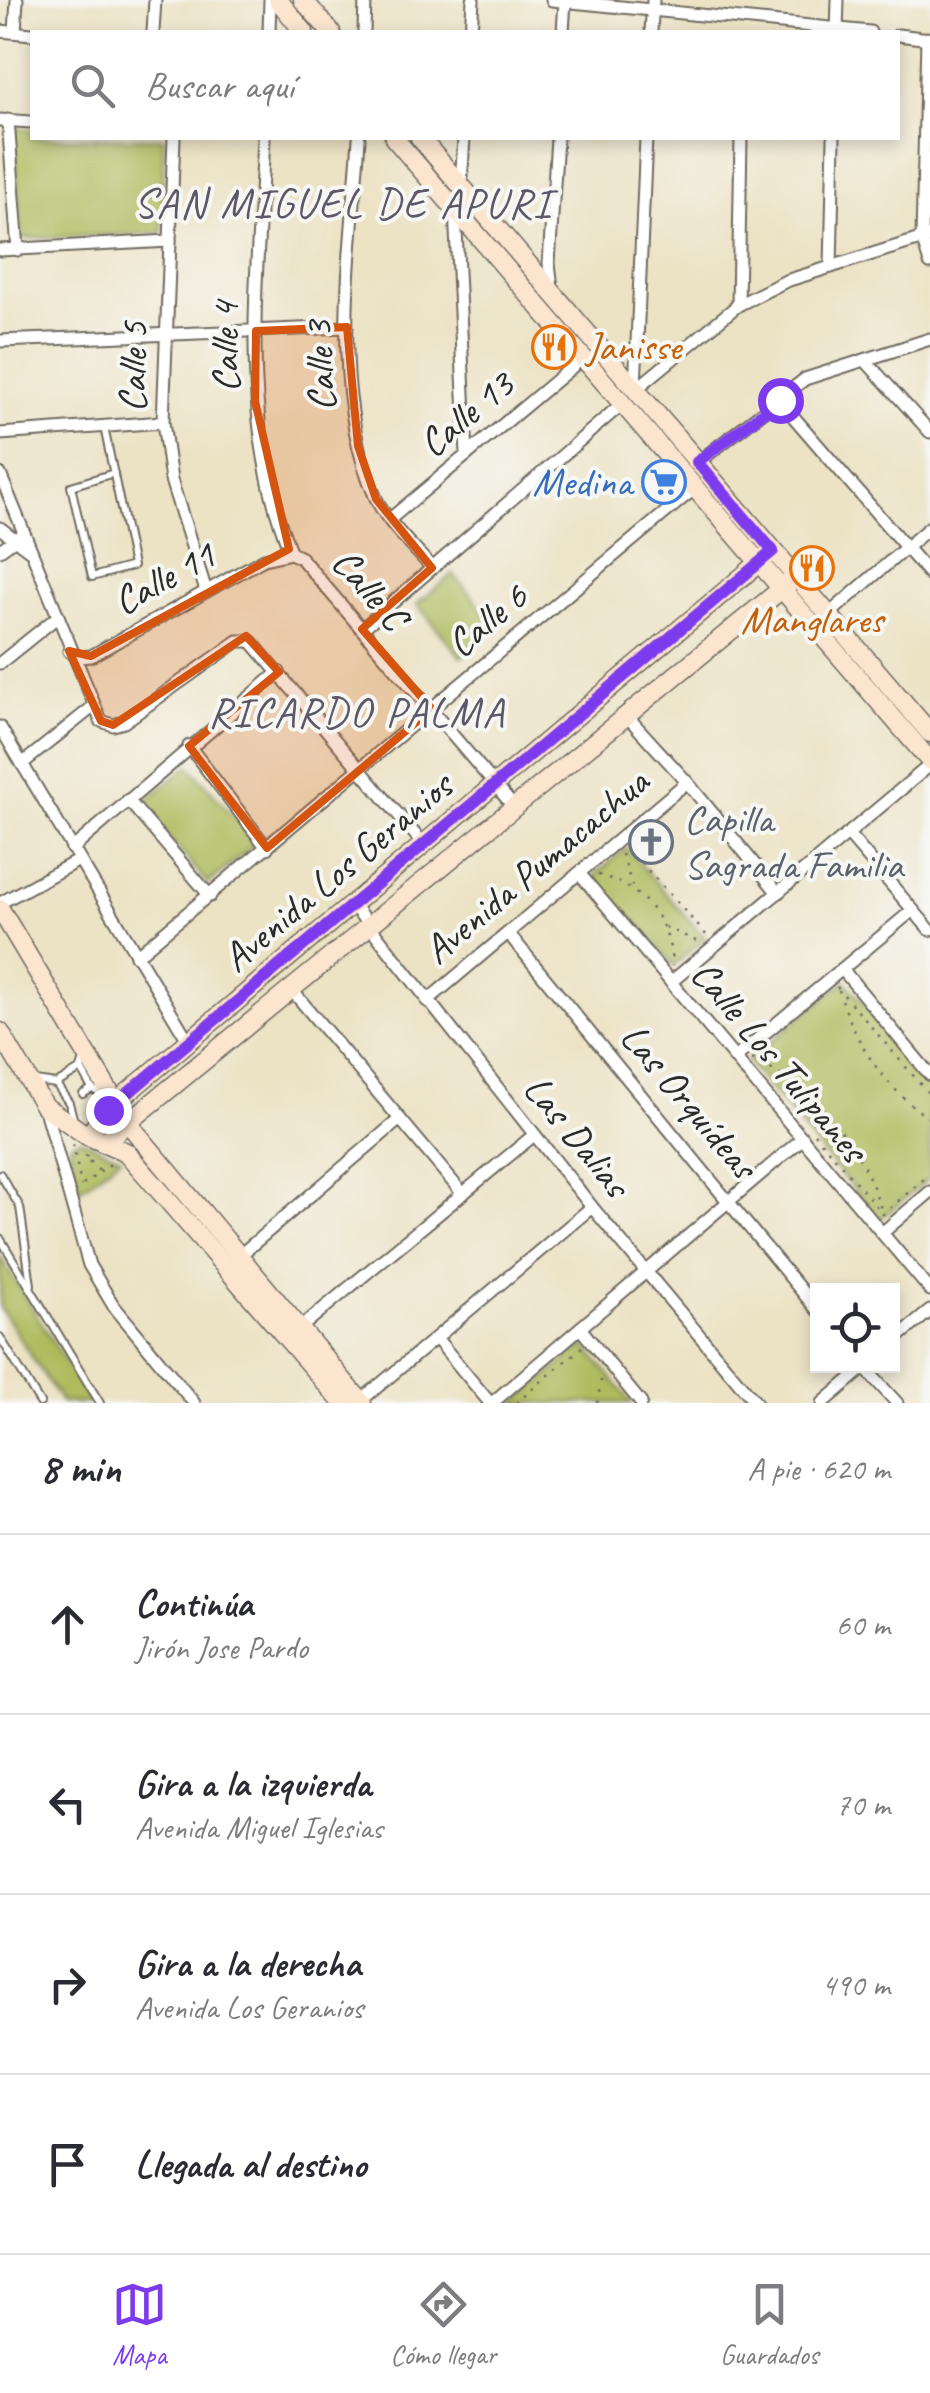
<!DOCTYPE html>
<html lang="es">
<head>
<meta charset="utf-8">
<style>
	:root { --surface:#fff; --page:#f7f7f7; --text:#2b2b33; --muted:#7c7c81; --line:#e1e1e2; --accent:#7c3aed }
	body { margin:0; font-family:Caveat,sans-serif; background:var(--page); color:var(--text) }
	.controls { position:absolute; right:30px; bottom:30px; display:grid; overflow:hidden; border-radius:0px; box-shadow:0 5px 15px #0003 }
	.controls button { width:90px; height:90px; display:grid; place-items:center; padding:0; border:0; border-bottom:2px solid var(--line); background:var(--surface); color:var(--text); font:50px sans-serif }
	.stop { position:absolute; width:30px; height:30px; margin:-22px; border:8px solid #7c3aed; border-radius:50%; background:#fff }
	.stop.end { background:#7c3aed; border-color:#fff; box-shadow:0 2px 10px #0008 }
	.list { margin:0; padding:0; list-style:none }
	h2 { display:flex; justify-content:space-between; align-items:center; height:130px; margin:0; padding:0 40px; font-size:42px }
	h2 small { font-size:32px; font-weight:400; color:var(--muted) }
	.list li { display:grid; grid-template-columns:65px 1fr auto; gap:30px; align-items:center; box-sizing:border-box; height:180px; padding:0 40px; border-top:2px solid var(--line) }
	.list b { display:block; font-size:38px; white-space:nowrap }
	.list p { margin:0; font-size:32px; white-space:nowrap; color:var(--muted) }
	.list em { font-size:32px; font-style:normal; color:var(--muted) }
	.icon { flex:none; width:55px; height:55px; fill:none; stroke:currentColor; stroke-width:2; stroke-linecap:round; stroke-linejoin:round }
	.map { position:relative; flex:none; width:930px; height:1403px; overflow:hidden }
	.search { position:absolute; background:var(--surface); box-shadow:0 5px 15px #0003; left:30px; right:30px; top:30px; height:110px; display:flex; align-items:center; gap:25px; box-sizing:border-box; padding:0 35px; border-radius:0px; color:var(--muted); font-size:38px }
	.sheet { height:850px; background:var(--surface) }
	nav { display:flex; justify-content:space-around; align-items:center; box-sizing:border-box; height:140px; border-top:2px solid var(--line); background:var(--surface); font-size:28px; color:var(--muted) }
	nav a { display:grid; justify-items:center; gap:5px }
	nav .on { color:var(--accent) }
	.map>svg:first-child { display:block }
	.green { fill:#afbb5d; stroke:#6d7344; stroke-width:2.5 }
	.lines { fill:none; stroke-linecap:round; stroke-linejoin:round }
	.lane-casing { stroke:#6f6b61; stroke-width:10 }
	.street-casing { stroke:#6f6b61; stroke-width:15 }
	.secondary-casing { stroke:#6f6b61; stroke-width:21 }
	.path { stroke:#6f6b61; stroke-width:2.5; stroke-dasharray:2.5 8; stroke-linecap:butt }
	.lane { stroke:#fff; stroke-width:6 }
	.street { stroke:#fff; stroke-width:11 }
	.secondary { stroke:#fbe5cf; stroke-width:18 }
	.route { stroke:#7c3aed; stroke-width:12 }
	.marked { fill:#d5540f; fill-opacity:0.2; stroke:#d5540f; stroke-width:8; stroke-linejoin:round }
	.labels { text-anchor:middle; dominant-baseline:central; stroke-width:8; stroke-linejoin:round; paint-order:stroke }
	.street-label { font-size:40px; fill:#2b2b2b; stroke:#f6f6f2 }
	.food-label { font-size:40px; fill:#c56008; stroke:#f6f6f2; text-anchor:start }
	.shop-label { font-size:40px; fill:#366cbe; stroke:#f6f6f2; text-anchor:end }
	.worship-label { font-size:40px; fill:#5b616d; stroke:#f6f6f2; text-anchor:start }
	.neighbourhood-label { font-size:42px; letter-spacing:2.5px; fill:#5c5868; stroke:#f6f6f2 }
</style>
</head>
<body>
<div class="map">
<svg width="930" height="1403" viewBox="0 0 930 1403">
	<rect width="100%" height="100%" fill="#f6f6f2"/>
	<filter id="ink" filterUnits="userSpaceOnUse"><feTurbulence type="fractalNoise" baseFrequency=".01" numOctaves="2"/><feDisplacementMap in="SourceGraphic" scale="20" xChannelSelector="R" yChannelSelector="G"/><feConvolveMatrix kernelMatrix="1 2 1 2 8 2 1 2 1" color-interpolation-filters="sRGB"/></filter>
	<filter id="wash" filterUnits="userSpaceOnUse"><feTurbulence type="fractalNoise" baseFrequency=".0048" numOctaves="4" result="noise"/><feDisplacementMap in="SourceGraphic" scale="40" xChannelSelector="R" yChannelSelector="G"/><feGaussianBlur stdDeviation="2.25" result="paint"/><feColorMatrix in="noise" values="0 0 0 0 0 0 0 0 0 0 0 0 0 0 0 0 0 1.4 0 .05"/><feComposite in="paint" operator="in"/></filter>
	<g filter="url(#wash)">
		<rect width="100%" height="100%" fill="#ece2c4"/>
		<!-- green -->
		<g class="green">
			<path d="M 13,128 L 32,129 L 32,138 L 164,138 L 162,233 L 21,239 Z"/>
			<path d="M 453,574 L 497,626 L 461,657 L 417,604 Z"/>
			<path d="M 189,765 L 256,843 L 208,884 L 141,805 Z"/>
			<path d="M 626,848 L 705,938 L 674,966 L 594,876 Z"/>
			<path d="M 845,981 L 930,1084 L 930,1178 L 879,1220 L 747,1061 Z"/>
			<path d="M 80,1139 L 121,1157 L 80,1189 L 70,1150 L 71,1143 Z"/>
			<path d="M 0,1256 L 91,1403 L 62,1403 L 0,1308 Z"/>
			<path d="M 584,1345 L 632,1403 L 514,1403 Z"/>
		</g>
	</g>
	<g filter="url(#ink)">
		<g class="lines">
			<!-- lane casing -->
			<g class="lane-casing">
				<g id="lane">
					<path d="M 104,427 L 133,566 L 92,577 L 71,486 L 114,473"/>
					<path d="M 85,1056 L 81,1069 L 92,1089 L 106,1097"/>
					<path d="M 35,1081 L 56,1084 L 69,1103 L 74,1121"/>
					<path d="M 56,1084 L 81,1069"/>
					<path d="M 83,1094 L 92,1089"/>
					<path d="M 0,1174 L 20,1207 L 31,1285"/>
					<path d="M 0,1238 L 100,1403"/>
					<path d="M 0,1337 L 40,1403"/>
				</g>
			</g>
			<!-- street casing -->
			<g class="street-casing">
				<g id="street">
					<path d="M 552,0 L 870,32"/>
					<path d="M 0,31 L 32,34"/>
					<path d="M 15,32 L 17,0"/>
					<path d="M 153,32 L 155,0"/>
					<path d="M 269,32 L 270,0"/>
					<path d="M 364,32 L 365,0"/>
					<path d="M 471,32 L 473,0"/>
					<path d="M 563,32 L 565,1"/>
					<path d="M 651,32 L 653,0"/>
					<path d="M 837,32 L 838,0"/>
					<path d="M 898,35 L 930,39"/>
					<path d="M 927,38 L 922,238 L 930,263"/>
					<path d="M 0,120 L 32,122"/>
					<path d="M 8,120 L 18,250"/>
					<path d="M 174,138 L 163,422 L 171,480 L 206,591"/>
					<path d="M 264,138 C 258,273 237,424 291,553"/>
					<path d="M 359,138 C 352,251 328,389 375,496 C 386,523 413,546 432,568"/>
					<path d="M 461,185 L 464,138"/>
					<path d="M 455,210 L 467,455"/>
					<path d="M 0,250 L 170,241"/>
					<path d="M 831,267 L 834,138"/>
					<path d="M 552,288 L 549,263 L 557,138"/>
					<path d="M 738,305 L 741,138"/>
					<path d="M 0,341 L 347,327"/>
					<path d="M 865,360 L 930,432"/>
					<path d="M 635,388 L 646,138"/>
					<path d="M 635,390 L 738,305 L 786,281 L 930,236"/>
					<path d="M 779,400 L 930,575"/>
					<path d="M 0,434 L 163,422"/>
					<path d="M 697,463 L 805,379 L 930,339"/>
					<path d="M 0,474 L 101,721 L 113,725 L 124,722 L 238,641 L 251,641 L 424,845"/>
					<path d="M 390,519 L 584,357"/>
					<path d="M 0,528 L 29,550"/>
					<path d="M 0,550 L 18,537"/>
					<path d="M 291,553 L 301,558 L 514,807"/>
					<path d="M 828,615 L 930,527"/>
					<path d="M 362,629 L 623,403"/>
					<path d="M 69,651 L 79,657 L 91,656 L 264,559 L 291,553"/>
					<path d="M 0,663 L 56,618"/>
					<path d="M 626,715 L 687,782 L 778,893"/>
					<path d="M 0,727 L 189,1042"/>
					<path d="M 189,746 L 267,848"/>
					<path d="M 22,764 L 94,706"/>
					<path d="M 128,800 L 210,896"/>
					<path d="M 848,834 L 930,930"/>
					<path d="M 72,849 L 279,672"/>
					<path d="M 579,873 L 930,1290"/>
					<path d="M 0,903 L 79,860"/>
					<path d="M 353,905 L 592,1207 L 756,1403"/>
					<path d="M 508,933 L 818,1311"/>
					<path d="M 136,956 L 696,487"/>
					<path d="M 842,969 L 930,1075"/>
					<path d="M 671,982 L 930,765"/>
					<path d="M 291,989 L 463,1194"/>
					<path d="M 427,1001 L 687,782"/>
					<path d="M 735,1058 L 913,910"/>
					<path d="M 44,1106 L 89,1265 L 113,1305 L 194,1403"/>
					<path d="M 882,1233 L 930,1192"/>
					<path d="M 239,1256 L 400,1119"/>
					<path d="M 300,1328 L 534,1135"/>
					<path d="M 580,1328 L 641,1403"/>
					<path d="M 436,1338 L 490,1403"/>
					<path d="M 892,1342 L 930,1311"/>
					<path d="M 863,1366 L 897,1403"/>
					<path d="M 358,1403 L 592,1207"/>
					<path d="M 492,1403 L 803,1138"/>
					<path d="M 823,1403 L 865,1367"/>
				</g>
			</g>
			<!-- secondary casing -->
			<g class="secondary-casing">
				<g id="secondary">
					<path d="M 278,0 L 304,32"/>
					<path d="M 303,0 L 331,32"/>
					<path d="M 394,138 L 930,761"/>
					<path d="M 420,138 L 930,733"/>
					<path d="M 0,909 L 128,1123 L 362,1403"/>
					<path d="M 0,1032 L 44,1106 L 86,1135 L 126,1152 L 343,1403"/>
					<path d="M 88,1136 L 107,1110 L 773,551"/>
					<path d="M 103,1143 L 795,578"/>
				</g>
			</g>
			<!-- path -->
			<g class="path">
				<path d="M 627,847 L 709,938"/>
				<path d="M 622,854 L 633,889"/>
				<path d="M 598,875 C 642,886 671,921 672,966"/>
				<path d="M 665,927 L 698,942"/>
				<path d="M 837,987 L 930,1095"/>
				<path d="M 839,990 C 854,1043 885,1088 930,1119"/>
				<path d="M 752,1059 C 817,1091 861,1143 882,1212"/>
				<path d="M 814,1133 L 883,1214 L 930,1174"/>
				<path d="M 73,1144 L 81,1186"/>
				<path d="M 91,1162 L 86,1162 L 86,1156 L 92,1157 L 91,1162 L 100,1172"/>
				<path d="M 83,1185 L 113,1162"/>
				<path d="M 516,1403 L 582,1347"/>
				<path d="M 597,1403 L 602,1375"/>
			</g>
			<!-- lane -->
			<use href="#lane" class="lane"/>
			<!-- street -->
			<use href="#street" class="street"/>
			<!-- secondary -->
			<use href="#secondary" class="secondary"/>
		</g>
	</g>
	<g class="lines" filter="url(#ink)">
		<!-- route -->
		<path class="route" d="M 108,1110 L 773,551 L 697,462 L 780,400"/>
	</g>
	<!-- marked area -->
	<path class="marked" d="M 347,327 L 358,446 L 376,499 L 432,568 L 362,629 L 432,709 L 267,848 L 189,746 L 279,672 L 246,636 L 113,725 L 101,721 L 69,651 L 91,656 L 289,549 L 255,401 L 256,331 Z"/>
	<!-- icons -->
	<defs>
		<g id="restaurant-ring" transform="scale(2.25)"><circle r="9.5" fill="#f6f6f2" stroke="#e8710a" stroke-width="1.5"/><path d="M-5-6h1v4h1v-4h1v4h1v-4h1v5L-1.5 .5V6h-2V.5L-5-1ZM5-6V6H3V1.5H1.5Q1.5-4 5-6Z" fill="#e8710a"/></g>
		<g id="supermarket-ring" transform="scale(2.25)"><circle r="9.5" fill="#f6f6f2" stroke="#3f7fe0" stroke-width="1.5"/><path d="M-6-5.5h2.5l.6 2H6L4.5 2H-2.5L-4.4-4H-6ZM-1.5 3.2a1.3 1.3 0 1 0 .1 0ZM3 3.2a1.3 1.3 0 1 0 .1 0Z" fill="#3f7fe0"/></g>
		<g id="church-ring" transform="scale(2.25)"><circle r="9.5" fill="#f6f6f2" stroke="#6b7280" stroke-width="1.5"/><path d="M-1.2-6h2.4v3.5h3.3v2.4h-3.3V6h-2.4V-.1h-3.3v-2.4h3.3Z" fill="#6b7280"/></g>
	</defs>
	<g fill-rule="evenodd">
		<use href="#restaurant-ring" x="554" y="347"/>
		<use href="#supermarket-ring" x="664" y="482"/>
		<use href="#restaurant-ring" x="812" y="568"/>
		<use href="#church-ring" x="651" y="842"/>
	</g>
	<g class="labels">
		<!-- street labels -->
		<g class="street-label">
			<text transform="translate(225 347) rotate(-90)">Calle 4</text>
			<text transform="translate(320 366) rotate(-93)">Calle 3</text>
			<text transform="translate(133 367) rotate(-89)">Calle 5</text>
			<text transform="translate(466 414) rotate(-40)">Calle 13</text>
			<text transform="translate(164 578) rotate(-29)">Calle 11</text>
			<text transform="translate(370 589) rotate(49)">Calle C</text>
			<text transform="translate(487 620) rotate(-40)">Calle 6</text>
			<text transform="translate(536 866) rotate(-40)">Avenida Pumacachua</text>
			<text transform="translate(337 872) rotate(-40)">Avenida Los Geranios</text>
			<text transform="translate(779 1061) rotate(50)">Calle Los Tulipanes</text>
			<text transform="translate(689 1101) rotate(50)">Las Orquídeas</text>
			<text transform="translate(577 1136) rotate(51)">Las Dalias</text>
		</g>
		<!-- food labels -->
		<g class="food-label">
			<text x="586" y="347">Janisse</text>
			<text x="812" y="620" text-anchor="middle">Manglares</text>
		</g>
		<!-- shop labels -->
		<g class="shop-label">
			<text x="632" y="482">Medina</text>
		</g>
		<!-- worship labels -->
		<g class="worship-label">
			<text x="684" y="819">Capilla<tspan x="684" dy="46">Sagrada Familia</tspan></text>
		</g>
		<!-- neighbourhood labels -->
		<g class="neighbourhood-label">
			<text x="343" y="203">SAN MIGUEL DE APURI</text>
			<text x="357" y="712">RICARDO PALMA</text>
		</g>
	</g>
</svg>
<div class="controls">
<button><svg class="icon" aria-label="locate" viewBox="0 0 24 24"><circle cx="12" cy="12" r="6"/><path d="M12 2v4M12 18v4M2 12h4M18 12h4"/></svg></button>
</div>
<div class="stop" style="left:780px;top:400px"></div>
<div class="stop end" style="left:108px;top:1110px"></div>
<div class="search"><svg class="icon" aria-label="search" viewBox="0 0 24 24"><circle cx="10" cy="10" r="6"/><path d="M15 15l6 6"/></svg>Buscar aquí</div>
</div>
<section class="sheet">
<h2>8 min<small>A pie · 620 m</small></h2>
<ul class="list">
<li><svg class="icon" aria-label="ahead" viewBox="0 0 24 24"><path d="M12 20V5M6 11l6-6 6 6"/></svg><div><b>Continúa</b><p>Jirón Jose Pardo</p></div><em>60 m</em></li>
<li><svg class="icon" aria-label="left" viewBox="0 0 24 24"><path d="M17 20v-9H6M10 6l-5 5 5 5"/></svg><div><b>Gira a la izquierda</b><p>Avenida Miguel Iglesias</p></div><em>70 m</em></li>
<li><svg class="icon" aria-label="right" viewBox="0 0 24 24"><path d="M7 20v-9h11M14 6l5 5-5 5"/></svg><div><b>Gira a la derecha</b><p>Avenida Los Geranios</p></div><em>490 m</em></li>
<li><svg class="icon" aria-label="arrive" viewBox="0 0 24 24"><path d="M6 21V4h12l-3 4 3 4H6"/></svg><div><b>Llegada al destino</b></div></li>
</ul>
</section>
<nav>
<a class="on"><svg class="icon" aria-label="map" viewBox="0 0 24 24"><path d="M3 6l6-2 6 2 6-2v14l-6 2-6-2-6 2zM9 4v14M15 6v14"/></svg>Mapa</a>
<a><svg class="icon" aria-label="directions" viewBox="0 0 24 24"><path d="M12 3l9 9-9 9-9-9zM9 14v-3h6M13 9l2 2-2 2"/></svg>Cómo llegar</a>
<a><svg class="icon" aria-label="saved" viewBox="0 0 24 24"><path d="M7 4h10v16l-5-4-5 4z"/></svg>Guardados</a>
</nav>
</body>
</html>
